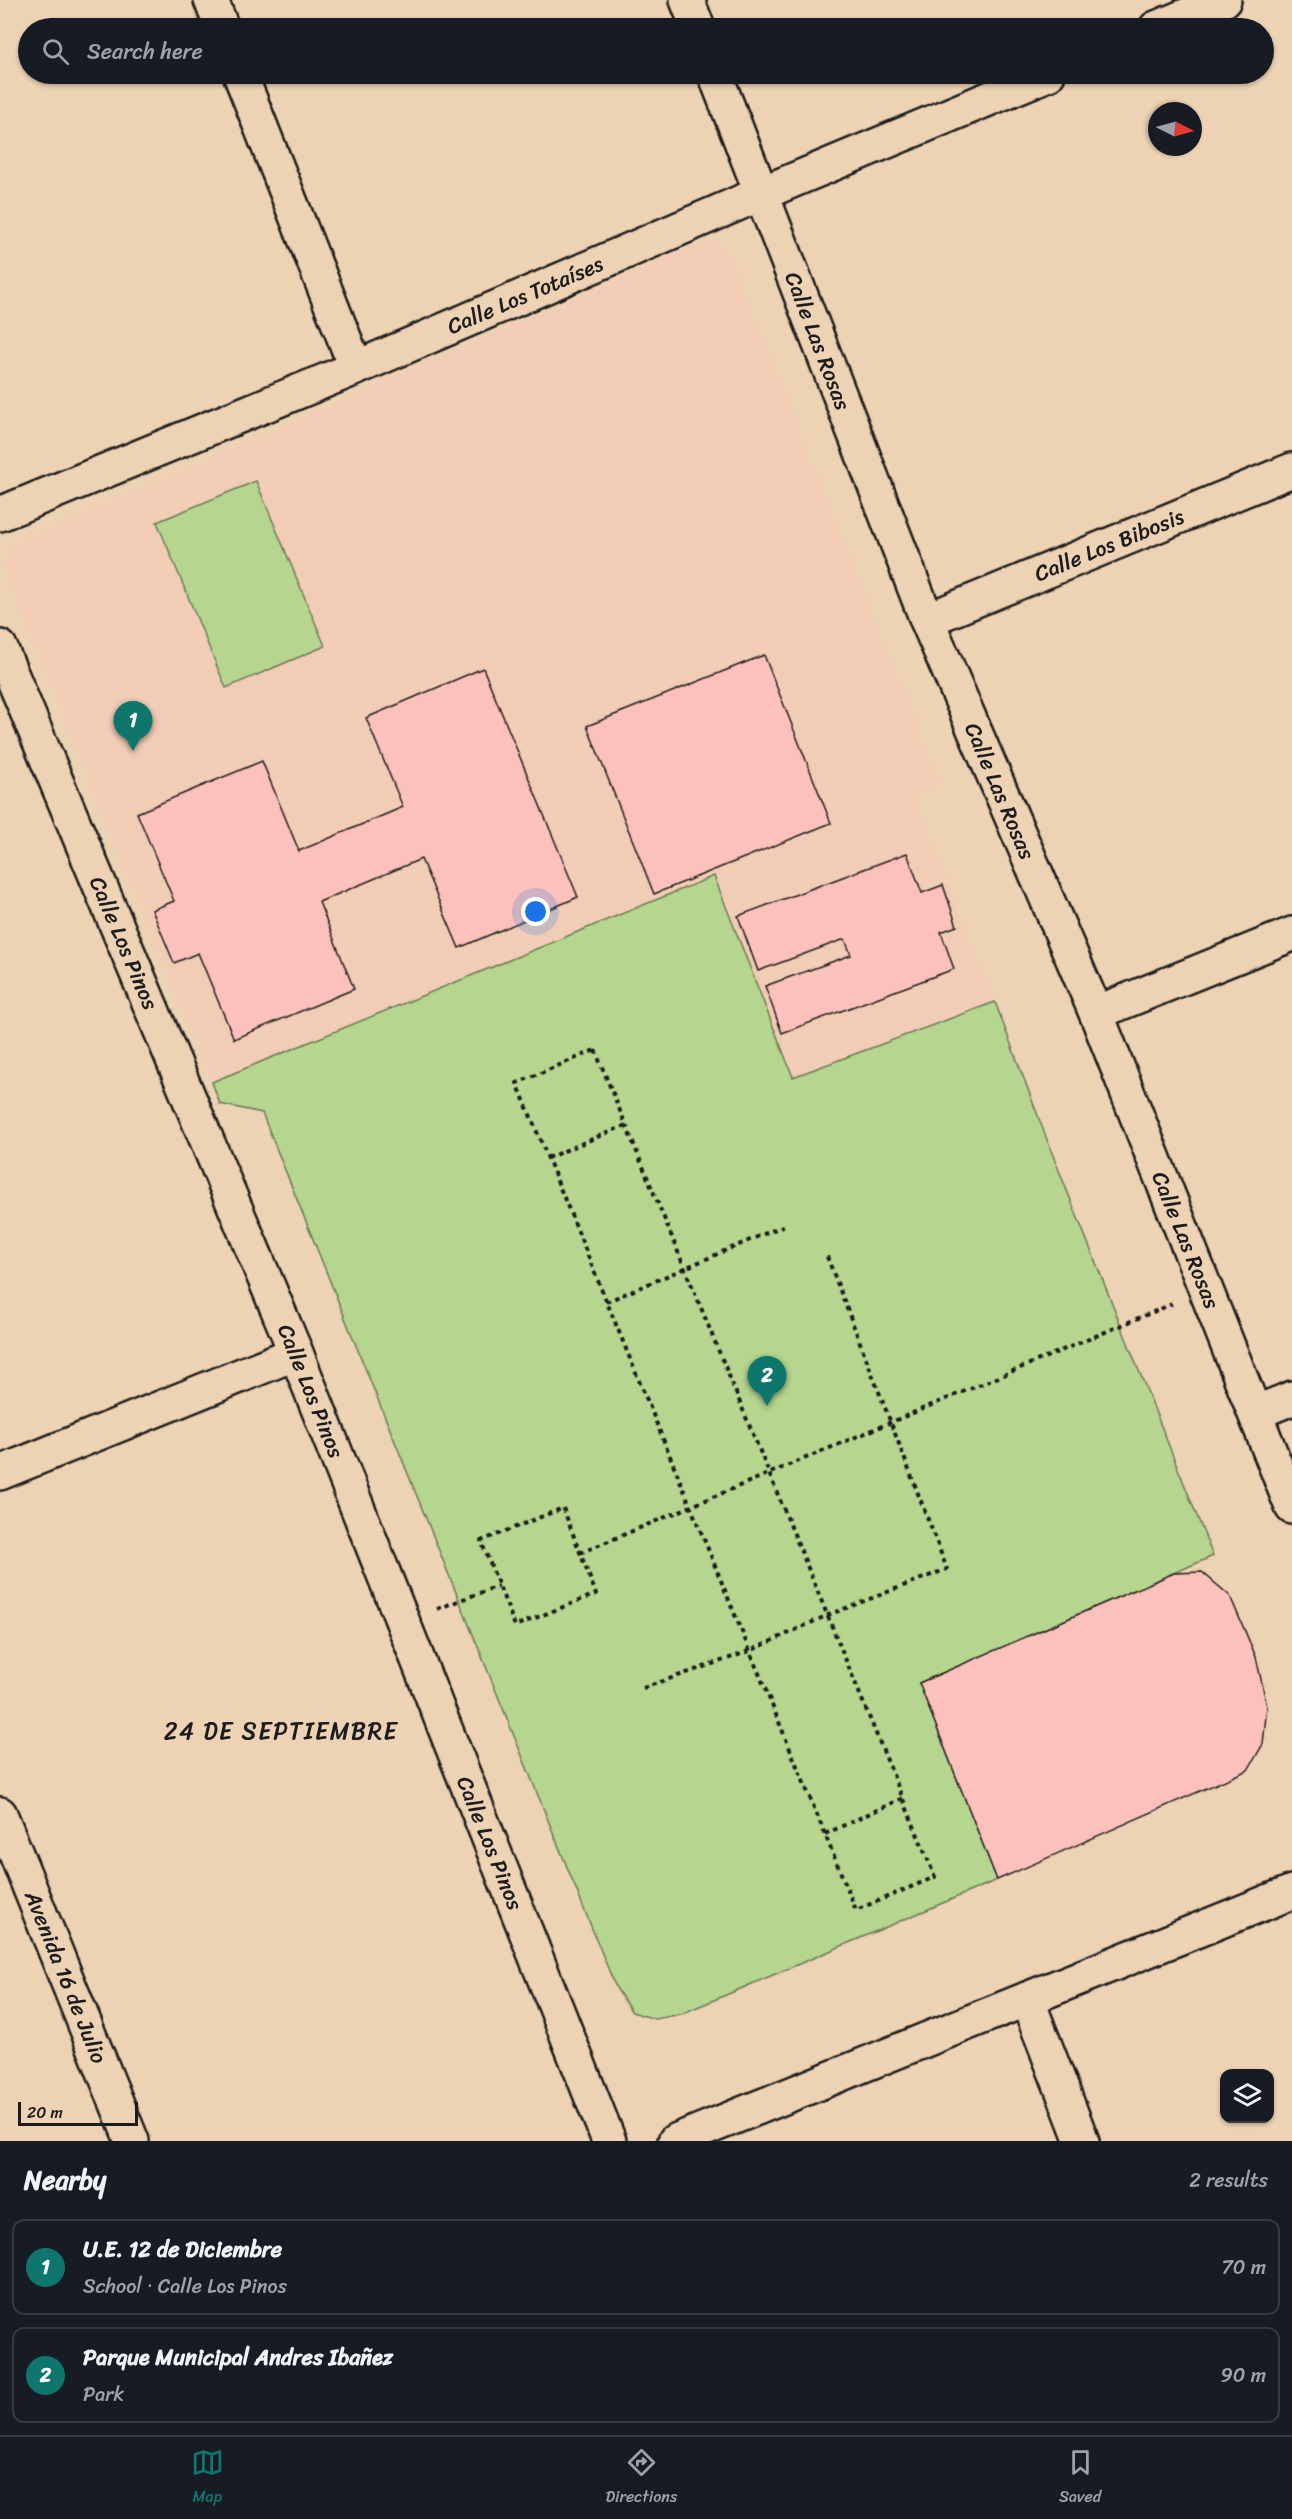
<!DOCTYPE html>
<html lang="en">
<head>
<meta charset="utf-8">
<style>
	:root { --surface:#171b24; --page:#242831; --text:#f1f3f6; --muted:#9ea1a6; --line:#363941; --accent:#0f766e }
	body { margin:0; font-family:Sriracha,sans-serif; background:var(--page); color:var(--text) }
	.controls { position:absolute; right:18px; bottom:18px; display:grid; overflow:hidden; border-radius:12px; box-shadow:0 2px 4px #0004 }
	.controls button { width:54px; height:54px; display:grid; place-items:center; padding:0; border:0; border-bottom:2px solid var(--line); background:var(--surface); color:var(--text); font:30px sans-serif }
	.compass { position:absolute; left:1148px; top:102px; width:54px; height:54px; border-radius:50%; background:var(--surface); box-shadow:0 2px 4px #0004; rotate:96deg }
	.scale { position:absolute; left:18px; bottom:15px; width:120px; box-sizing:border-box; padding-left:6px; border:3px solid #1c1c1c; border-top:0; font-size:16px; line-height:21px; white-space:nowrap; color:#1c1c1c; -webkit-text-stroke:4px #edd2b4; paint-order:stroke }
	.you { position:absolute; left:536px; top:912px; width:21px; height:21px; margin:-15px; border:4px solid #fff; border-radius:50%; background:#1a73e8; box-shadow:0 0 0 9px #1a73e833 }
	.badge { display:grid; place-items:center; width:39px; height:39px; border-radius:50%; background:var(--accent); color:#fff; font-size:20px; font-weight:700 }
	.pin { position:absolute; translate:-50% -50px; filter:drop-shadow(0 2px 3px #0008) }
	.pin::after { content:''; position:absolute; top:32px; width:21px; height:18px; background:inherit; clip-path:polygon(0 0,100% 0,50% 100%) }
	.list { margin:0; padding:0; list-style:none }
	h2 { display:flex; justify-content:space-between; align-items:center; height:78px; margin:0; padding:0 24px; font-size:26px }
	h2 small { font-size:20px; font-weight:400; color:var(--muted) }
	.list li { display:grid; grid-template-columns:39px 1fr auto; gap:18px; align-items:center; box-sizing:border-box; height:96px; margin:0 12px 12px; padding:0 12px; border:2px solid var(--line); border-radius:12px }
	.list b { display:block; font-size:22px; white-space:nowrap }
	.list p { margin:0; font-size:20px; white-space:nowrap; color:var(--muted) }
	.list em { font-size:20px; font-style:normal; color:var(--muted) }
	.icon { flex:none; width:33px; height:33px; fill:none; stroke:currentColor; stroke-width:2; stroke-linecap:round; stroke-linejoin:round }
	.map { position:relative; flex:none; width:1292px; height:2141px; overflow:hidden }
	.search { position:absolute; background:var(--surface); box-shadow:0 2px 4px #0004; left:18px; right:18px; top:18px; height:66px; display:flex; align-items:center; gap:15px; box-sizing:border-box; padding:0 21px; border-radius:33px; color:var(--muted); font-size:22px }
	.sheet { height:294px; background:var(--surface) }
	nav { display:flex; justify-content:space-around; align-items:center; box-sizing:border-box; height:84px; border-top:2px solid var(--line); background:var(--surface); font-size:16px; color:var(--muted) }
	nav a { display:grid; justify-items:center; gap:3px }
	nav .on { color:var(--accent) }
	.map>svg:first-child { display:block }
	.built { fill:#f2cdb6 }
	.green { fill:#b6d68f; stroke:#697956; stroke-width:1.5 }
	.building { fill:#fdc1bb; stroke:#1c1c1c; stroke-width:1.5 }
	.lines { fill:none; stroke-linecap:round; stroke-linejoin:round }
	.minor-casing { stroke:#1c1c1c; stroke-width:38 }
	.path { stroke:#1c1c1c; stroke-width:4; stroke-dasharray:4.5 4.5; stroke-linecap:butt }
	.minor { stroke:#edd2b4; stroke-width:33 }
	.labels { text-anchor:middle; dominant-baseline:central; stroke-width:4.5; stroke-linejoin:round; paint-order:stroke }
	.street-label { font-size:22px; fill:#1c1c1c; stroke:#edd2b4 }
	.neighbourhood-label { font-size:24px; letter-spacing:1.5px; fill:#1c1c1c; stroke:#edd2b4 }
</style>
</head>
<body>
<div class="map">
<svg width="1292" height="2141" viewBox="0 0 1292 2141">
	<rect width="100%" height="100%" fill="#edd2b4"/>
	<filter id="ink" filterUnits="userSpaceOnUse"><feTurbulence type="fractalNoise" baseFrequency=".0167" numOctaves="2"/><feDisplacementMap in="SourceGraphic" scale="12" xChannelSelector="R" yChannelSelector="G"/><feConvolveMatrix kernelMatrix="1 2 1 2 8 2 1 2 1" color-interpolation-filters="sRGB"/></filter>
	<g filter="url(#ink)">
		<!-- built -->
		<path class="built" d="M 714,241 L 729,253 L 941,785 L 914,795 L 995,1002 L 793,1078 L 715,877 L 212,1082 L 3,566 L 7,553 L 20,543 L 695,244 Z"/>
		<!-- green -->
		<g class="green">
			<path d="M 256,481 L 325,646 L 226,688 L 157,522 Z"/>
			<path d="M 714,876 L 793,1077 L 995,1002 L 1052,1153 L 1213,1556 L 919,1683 L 997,1880 L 681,2014 L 655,2019 L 632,2012 L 616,1988 L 262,1113 L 220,1104 L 212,1082 Z"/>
		</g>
		<!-- building -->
		<g class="building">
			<path d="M 764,655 L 831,823 L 654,894 L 587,726 Z"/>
			<path d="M 483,668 L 578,897 L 459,948 L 421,859 L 319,902 L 354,989 L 234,1039 L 198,953 L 174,963 L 152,910 L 174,901 L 137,813 L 262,761 L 299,851 L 403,807 L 366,718 Z"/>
			<path d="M 907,853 L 922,893 L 943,885 L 957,926 L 941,932 L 954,969 L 782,1033 L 765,986 L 851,955 L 845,939 L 758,971 L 738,916 Z"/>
			<path d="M 1202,1572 L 1230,1596 L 1256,1657 L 1267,1706 L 1263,1744 L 1248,1770 L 997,1880 L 919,1683 L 1174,1573 Z"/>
		</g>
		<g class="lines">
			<!-- minor casing -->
			<g class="minor-casing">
				<g id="minor">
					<path d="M 211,0 L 222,28"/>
					<path d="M 687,0 L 698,28"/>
					<path d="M 1156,28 L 1224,0"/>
					<path d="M 240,74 L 356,368"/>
					<path d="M 715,74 L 927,620 L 1096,1013 L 1292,1507"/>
					<path d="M 0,514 L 356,368 L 760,194 L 1048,74"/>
					<path d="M 927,620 L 1292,470"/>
					<path d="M 0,647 L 296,1353 L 609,2141"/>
					<path d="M 1096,1013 L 1292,934"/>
					<path d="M 1255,1413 L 1292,1398"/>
					<path d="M 0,1473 L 296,1353"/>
					<path d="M 0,1814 L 132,2141"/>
					<path d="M 1027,1999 L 1082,2141"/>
					<path d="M 675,2141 L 1292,1892"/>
				</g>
			</g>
			<!-- path -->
			<g class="path">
				<path d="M 595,1050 L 935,1877 L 856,1910 L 517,1083 Z"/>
				<path d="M 547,1158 L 626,1125"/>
				<path d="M 606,1302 L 785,1225"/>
				<path d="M 563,1508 L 596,1594 L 515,1626 L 481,1541 Z"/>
				<path d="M 580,1553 L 1172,1304"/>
				<path d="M 437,1609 L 498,1586"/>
				<path d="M 643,1688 L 750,1651 L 828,1615 L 947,1569 L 826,1254"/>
				<path d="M 825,1834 L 903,1798"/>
			</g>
			<!-- minor -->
			<use href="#minor" class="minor"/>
		</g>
	</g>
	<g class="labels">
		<!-- street labels -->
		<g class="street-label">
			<text transform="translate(525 295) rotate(-23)">Calle Los Totaíses</text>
			<text transform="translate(818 341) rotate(69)">Calle Las Rosas</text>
			<text transform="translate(1109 545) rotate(-22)">Calle Los Bibosis</text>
			<text transform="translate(1000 791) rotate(67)">Calle Las Rosas</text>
			<text transform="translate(124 943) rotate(67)">Calle Los Pinos</text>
			<text transform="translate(1186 1240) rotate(68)">Calle Las Rosas</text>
			<text transform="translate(311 1391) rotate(68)">Calle Los Pinos</text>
			<text transform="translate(490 1843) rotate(68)">Calle Los Pinos</text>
			<text transform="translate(66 1977) rotate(68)">Avenida 16 de Julio</text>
		</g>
		<!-- neighbourhood labels -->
		<g class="neighbourhood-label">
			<text x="281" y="1731">24 DE SEPTIEMBRE</text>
		</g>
	</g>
</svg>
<div class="controls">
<button><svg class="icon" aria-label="layers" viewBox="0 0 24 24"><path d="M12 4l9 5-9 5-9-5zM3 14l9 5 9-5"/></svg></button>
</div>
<svg class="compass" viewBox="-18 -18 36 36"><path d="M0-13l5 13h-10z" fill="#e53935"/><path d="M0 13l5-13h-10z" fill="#9ea1a6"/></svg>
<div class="scale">20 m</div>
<div class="you"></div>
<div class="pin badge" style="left:133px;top:751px">1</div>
<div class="pin badge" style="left:767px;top:1406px">2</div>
<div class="search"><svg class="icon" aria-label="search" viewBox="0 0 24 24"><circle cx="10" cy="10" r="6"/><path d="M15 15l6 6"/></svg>Search here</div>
</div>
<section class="sheet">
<h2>Nearby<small>2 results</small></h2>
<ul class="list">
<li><span class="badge">1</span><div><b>U.E. 12 de Diciembre</b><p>School · Calle Los Pinos</p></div><em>70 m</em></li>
<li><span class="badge">2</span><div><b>Parque Municipal Andres Ibañez</b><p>Park</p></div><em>90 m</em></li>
</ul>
</section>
<nav>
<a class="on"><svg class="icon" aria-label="map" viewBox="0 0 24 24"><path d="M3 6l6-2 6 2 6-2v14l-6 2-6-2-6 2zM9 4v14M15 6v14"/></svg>Map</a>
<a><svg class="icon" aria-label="directions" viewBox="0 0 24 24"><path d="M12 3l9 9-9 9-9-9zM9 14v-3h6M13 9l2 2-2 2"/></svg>Directions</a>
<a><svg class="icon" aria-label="saved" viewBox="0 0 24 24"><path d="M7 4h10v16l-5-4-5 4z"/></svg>Saved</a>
</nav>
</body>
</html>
